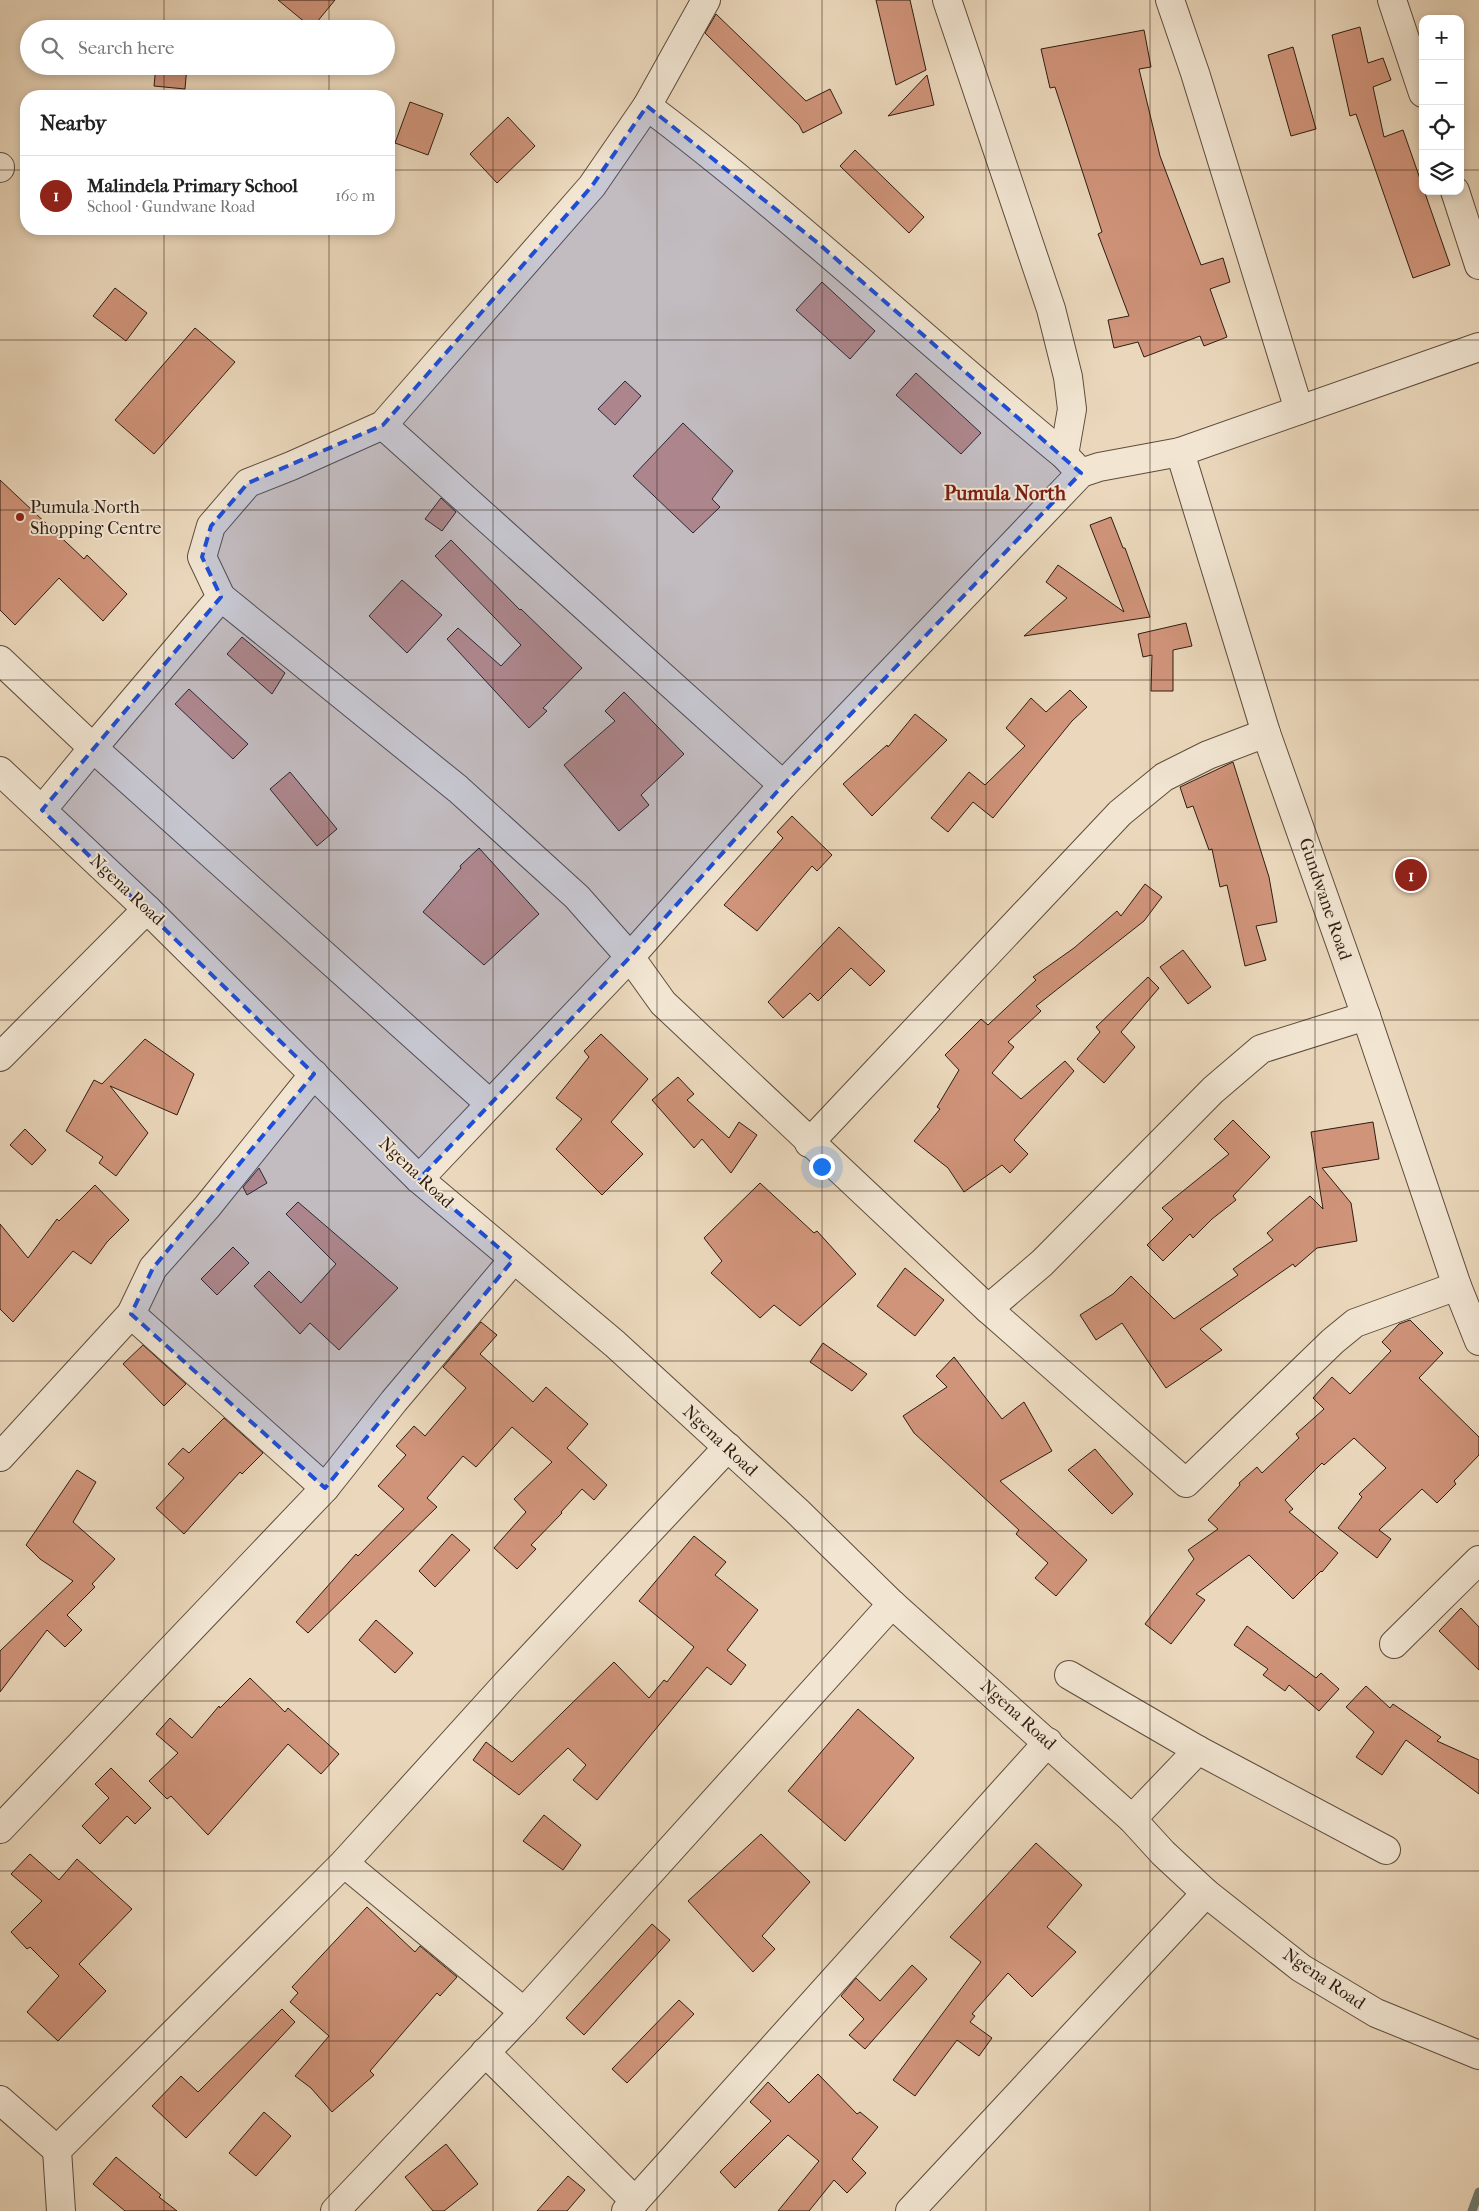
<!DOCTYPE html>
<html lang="en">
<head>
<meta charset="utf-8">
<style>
	:root { --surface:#fff; --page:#f2f2f2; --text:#222; --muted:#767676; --line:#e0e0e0; --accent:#8f2418 }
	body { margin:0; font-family:"IM FELL French Canon",serif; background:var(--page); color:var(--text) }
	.controls { position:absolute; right:15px; top:15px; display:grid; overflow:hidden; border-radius:10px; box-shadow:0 2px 8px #0003 }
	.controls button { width:45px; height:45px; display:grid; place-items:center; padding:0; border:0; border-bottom:1px solid var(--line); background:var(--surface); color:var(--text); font:25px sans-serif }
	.you { position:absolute; left:821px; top:1166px; width:18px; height:18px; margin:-12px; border:4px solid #fff; border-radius:50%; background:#1a73e8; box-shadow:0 0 0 8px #1a73e833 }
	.badge { display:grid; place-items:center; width:32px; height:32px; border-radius:50%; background:var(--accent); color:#fff; font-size:16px; font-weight:700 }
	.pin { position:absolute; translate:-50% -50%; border:2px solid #fff; box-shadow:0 1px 5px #0006 }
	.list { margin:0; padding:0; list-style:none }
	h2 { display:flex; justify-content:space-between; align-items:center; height:65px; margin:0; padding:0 20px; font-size:21px }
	h2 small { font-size:16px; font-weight:400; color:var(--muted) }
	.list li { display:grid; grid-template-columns:32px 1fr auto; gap:15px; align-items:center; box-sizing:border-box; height:80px; padding:0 20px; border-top:1px solid var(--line) }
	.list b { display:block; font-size:19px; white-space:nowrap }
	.list p { margin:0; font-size:16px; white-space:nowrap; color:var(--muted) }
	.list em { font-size:16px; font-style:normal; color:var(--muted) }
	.icon { flex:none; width:28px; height:28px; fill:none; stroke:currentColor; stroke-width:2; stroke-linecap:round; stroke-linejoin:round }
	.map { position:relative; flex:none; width:1479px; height:2211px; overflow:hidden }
	.search { position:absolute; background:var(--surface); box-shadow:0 2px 8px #0003; left:20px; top:20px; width:375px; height:55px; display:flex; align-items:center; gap:12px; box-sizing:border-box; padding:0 18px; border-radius:28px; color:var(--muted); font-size:19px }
	.panel { position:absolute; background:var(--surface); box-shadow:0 2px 8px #0003; left:20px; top:90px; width:375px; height:145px; border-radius:20px }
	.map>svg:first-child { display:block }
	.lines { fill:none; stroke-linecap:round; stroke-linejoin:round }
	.stream { stroke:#6e7b70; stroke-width:9 }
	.building { fill:#d0947a; stroke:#2f1d12 }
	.minor-casing { stroke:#5e4c3c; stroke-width:30 }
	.minor { stroke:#f2e6d3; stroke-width:28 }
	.marked { fill:#1d4ed8; fill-opacity:0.2; stroke:#1d4ed8; stroke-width:4; stroke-dasharray:10 6; stroke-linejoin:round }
	.grid { fill:none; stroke:#2f1d12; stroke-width:1; stroke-opacity:0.55 }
	.poi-dot { fill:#8f2418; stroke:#f2e6d3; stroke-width:2 }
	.labels { text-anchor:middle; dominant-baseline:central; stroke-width:4; stroke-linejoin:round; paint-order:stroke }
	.poi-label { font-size:18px; fill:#2f1d12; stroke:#f2e6d3; text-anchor:start }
	.street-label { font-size:18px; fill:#2f1d12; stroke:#f2e6d3 }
	.quarter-label { font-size:20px; font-weight:bold; fill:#7a1f14; stroke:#f2e6d3 }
</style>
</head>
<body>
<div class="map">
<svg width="1479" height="2211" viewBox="0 0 1479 2211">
	<rect width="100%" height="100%" fill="#ebd8bc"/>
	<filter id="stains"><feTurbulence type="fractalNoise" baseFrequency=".004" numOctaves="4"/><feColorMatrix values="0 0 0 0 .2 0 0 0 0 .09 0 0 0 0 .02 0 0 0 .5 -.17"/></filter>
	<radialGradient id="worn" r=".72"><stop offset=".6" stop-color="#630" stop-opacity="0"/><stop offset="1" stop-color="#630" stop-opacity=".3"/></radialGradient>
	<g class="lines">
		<!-- stream -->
		<path class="stream" d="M 1472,2211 L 1479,2192"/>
	</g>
	<!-- building -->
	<g class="building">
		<path d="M 278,0 L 335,0 L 312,28 Z"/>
		<path d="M 876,0 L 910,0 L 926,70 L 896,85 Z"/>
		<path d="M 716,14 L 806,101 L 830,89 L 842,113 L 803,133 L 799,125 L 705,33 Z"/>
		<path d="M 1360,27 L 1368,63 L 1383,58 L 1391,80 L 1373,87 L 1384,137 L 1403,130 L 1450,265 L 1413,278 L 1356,114 L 1350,116 L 1332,35 Z"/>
		<path d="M 1144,30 L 1151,67 L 1139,69 L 1160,156 L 1201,265 L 1223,258 L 1230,282 L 1210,289 L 1227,337 L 1204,346 L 1200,336 L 1144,357 L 1138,342 L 1114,348 L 1108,320 L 1129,316 L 1098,234 L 1102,232 L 1055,87 L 1050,88 L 1041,49 Z"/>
		<path d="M 1293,47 L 1316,129 L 1291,136 L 1268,55 Z"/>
		<path d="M 156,66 L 187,66 L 185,89 L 154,86 Z"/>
		<path d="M 927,75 L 934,105 L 888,116 Z"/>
		<path d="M 410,102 L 443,114 L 428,155 L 395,143 Z"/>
		<path d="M 508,117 L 535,146 L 497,183 L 470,154 Z"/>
		<path d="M 855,150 L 924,217 L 909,233 L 840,166 Z"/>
		<path d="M 822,282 L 875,331 L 850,359 L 796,310 Z"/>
		<path d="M 115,288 L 147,313 L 126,341 L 93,316 Z"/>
		<path d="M 195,328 L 235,362 L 154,454 L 115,420 Z"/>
		<path d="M 916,373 L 981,433 L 961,454 L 896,395 Z"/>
		<path d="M 625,381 L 641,396 L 615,425 L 598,409 Z"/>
		<path d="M 683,423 L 733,471 L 712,499 L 720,507 L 693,533 L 633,476 Z"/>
		<path d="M 0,480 L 84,559 L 87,555 L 127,594 L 103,621 L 59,578 L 15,625 L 0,610 Z"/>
		<path d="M 441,498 L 456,512 L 442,531 L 425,519 Z"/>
		<path d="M 1111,517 L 1123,548 L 1125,548 L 1150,617 L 1024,636 L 1067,598 L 1046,582 L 1058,565 L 1124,612 L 1090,525 Z"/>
		<path d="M 451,540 L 520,610 L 521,609 L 582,668 L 543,708 L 547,711 L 529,728 L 447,639 L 458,628 L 501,666 L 521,645 L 435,556 Z"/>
		<path d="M 402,580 L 442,615 L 407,653 L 369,616 Z"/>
		<path d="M 1186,623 L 1192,646 L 1173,650 L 1173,691 L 1151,691 L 1152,655 L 1143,657 L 1138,634 Z"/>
		<path d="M 242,637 L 285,673 L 272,694 L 227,654 Z"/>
		<path d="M 189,689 L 248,744 L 233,759 L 175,704 Z"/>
		<path d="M 1070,690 L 1087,707 L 1072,721 L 993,818 L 973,802 L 948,832 L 931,818 L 969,772 L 985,785 L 1025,746 L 1006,728 L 1031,698 L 1046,712 Z"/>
		<path d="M 624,692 L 684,754 L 641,795 L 649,805 L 619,831 L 564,765 L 615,721 L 605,711 Z"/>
		<path d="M 915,714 L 947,740 L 872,816 L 843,784 L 887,745 L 888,747 Z"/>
		<path d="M 1233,762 L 1269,877 L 1277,922 L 1256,926 L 1266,960 L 1245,966 L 1227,885 L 1220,887 L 1212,849 L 1209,850 L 1193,806 L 1187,808 L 1180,787 Z"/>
		<path d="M 290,772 L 337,829 L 317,846 L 270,789 Z"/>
		<path d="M 792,816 L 832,855 L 817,871 L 812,866 L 757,931 L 724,905 L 783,838 L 777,832 Z"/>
		<path d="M 479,848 L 539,914 L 484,965 L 423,912 L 461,868 L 460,866 Z"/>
		<path d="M 1145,884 L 1162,897 L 1144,921 L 1036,1006 L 1041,1011 L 1008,1042 L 1014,1047 L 992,1073 L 1021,1099 L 1065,1061 L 1074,1071 L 1014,1140 L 1028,1154 L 1010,1173 L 1002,1165 L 964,1192 L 948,1168 L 914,1141 L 940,1109 L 937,1107 L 959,1070 L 945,1055 L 981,1019 L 988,1025 L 1036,980 L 1033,977 L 1074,948 L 1117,911 L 1121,916 Z"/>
		<path d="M 839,927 L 885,971 L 870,986 L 851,968 L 818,1001 L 810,993 L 783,1018 L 768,1002 Z"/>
		<path d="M 1183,950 L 1211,987 L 1188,1004 L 1160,967 Z"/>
		<path d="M 1148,977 L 1159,988 L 1121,1032 L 1135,1047 L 1104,1083 L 1077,1059 L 1100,1032 L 1096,1027 Z"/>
		<path d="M 601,1034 L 648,1079 L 611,1122 L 643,1154 L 602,1195 L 556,1149 L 582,1119 L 556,1098 L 589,1057 L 584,1051 Z"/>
		<path d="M 145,1039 L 194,1074 L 177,1115 L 110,1086 L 148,1133 L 116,1176 L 99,1163 L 103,1157 L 66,1131 L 94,1080 L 102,1084 Z"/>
		<path d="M 678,1077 L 694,1094 L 687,1100 L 729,1138 L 739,1122 L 757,1135 L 731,1173 L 702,1139 L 694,1148 L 652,1100 Z"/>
		<path d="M 1233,1120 L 1270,1157 L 1233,1196 L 1236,1200 L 1212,1219 L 1193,1238 L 1190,1234 L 1163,1261 L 1147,1245 L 1173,1219 L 1162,1208 L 1229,1154 L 1214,1139 Z"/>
		<path d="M 1373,1122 L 1379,1159 L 1322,1168 L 1351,1203 L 1357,1241 L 1317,1248 L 1295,1267 L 1293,1264 L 1200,1329 L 1222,1350 L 1166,1388 L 1122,1323 L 1096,1340 L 1080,1315 L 1113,1294 L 1131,1276 L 1174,1319 L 1238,1275 L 1233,1269 L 1273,1240 L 1267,1233 L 1310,1196 L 1323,1209 L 1311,1132 Z"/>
		<path d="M 25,1129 L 46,1150 L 32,1165 L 10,1145 Z"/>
		<path d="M 259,1168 L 267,1183 L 247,1195 L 243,1187 Z"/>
		<path d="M 760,1183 L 814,1233 L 817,1231 L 856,1274 L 800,1326 L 774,1305 L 760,1318 L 711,1273 L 722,1261 L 704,1238 Z"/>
		<path d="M 95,1185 L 129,1220 L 107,1242 L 91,1264 L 73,1251 L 13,1322 L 0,1309 L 0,1224 L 28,1258 L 57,1219 L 59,1221 Z"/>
		<path d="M 298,1202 L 398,1288 L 339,1350 L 310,1323 L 300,1334 L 254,1286 L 269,1271 L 301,1303 L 336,1264 L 286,1214 Z"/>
		<path d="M 233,1247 L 249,1263 L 217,1295 L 201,1279 Z"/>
		<path d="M 905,1268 L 944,1300 L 915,1336 L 877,1306 Z"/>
		<path d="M 1410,1320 L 1443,1353 L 1419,1378 L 1479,1437 L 1479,1455 L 1454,1481 L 1456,1484 L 1437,1503 L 1422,1489 L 1379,1530 L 1391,1539 L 1377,1558 L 1338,1528 L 1362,1497 L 1359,1494 L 1386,1468 L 1354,1438 L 1324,1465 L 1322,1463 L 1285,1500 L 1293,1509 L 1289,1512 L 1338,1553 L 1322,1572 L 1321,1571 L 1293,1599 L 1249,1555 L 1196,1594 L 1205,1600 L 1171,1644 L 1145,1624 L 1194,1559 L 1188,1550 L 1218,1529 L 1208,1520 L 1240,1485 L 1239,1483 L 1257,1467 L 1262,1473 L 1299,1438 L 1296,1434 L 1324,1409 L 1313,1398 L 1332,1377 L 1350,1394 L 1391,1351 L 1382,1342 L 1399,1324 Z"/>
		<path d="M 481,1322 L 497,1335 L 480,1354 L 533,1402 L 546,1387 L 588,1424 L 567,1448 L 607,1485 L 594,1500 L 582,1489 L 561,1512 L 562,1513 L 531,1545 L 536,1549 L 517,1569 L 494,1548 L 526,1512 L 514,1499 L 552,1462 L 512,1427 L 476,1467 L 463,1456 L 427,1498 L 437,1507 L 308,1633 L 296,1622 L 356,1554 L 358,1556 L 404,1509 L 378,1486 L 406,1455 L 396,1446 L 414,1426 L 425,1436 L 466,1388 L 443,1367 Z"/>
		<path d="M 823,1343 L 867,1374 L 852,1391 L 810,1362 Z"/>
		<path d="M 143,1345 L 186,1384 L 164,1406 L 123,1364 Z"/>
		<path d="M 954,1357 L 1002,1419 L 1024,1402 L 1052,1451 L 1000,1481 L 1087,1560 L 1056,1596 L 1035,1578 L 1048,1563 L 1016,1534 L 1019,1530 L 914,1433 L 903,1416 L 947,1387 L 936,1376 Z"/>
		<path d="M 224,1418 L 263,1453 L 242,1474 L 240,1472 L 184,1534 L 156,1508 L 184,1478 L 168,1464 L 183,1448 L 189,1453 Z"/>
		<path d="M 1095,1449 L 1133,1494 L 1112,1514 L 1068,1470 Z"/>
		<path d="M 77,1470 L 96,1482 L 73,1522 L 115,1559 L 92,1584 L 95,1587 L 67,1615 L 82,1630 L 65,1647 L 47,1630 L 0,1692 L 0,1651 L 73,1581 L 40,1559 L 26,1545 Z"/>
		<path d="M 452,1534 L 470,1550 L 435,1587 L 419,1571 Z"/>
		<path d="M 694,1536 L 726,1562 L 715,1575 L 758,1610 L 727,1650 L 746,1665 L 731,1685 L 707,1667 L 597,1800 L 573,1780 L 586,1765 L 568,1748 L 519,1795 L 473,1760 L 486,1742 L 512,1762 L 614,1662 L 649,1698 L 664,1680 L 667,1682 L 694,1647 L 639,1601 Z"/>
		<path d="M 1461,1608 L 1479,1627 L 1479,1670 L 1439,1631 Z"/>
		<path d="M 376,1620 L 413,1653 L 395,1673 L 359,1640 Z"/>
		<path d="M 1247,1626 L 1316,1678 L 1321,1673 L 1339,1689 L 1319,1711 L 1289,1685 L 1285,1691 L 1263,1675 L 1268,1669 L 1234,1645 Z"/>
		<path d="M 250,1678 L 285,1712 L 288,1708 L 339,1754 L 321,1774 L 288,1744 L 208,1835 L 171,1796 L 167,1799 L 149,1781 L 178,1753 L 156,1734 L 170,1718 L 192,1738 L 219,1706 L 220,1708 Z"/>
		<path d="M 1366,1686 L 1390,1708 L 1393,1704 L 1441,1737 L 1437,1741 L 1479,1760 L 1479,1794 L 1406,1740 L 1382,1775 L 1356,1757 L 1374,1732 L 1346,1707 Z"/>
		<path d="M 858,1709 L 914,1758 L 845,1841 L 788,1791 Z"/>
		<path d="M 111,1768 L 151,1808 L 135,1824 L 127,1816 L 100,1844 L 82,1826 L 109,1798 L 95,1784 Z"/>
		<path d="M 544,1815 L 581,1845 L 563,1870 L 523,1841 Z"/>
		<path d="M 761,1834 L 810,1882 L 762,1936 L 775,1949 L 753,1972 L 688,1901 Z"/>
		<path d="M 1036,1843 L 1082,1885 L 1047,1927 L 1076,1952 L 1032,1997 L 1008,1973 L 972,2014 L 975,2016 L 970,2022 L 992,2038 L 979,2056 L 957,2040 L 915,2096 L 893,2080 L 981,1962 L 950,1937 Z"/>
		<path d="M 30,1854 L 59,1880 L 77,1859 L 132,1909 L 79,1964 L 106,1991 L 58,2041 L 27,2012 L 59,1976 L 30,1947 L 27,1949 L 11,1932 L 42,1901 L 11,1874 Z"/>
		<path d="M 367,1907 L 415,1952 L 420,1946 L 457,1977 L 440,1996 L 437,1993 L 370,2071 L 374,2075 L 332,2112 L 311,2088 L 295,2076 L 329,2036 L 290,2002 L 298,1993 L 292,1987 Z"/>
		<path d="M 652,1924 L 670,1940 L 584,2035 L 566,2018 Z"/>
		<path d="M 912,1965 L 927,1979 L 865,2049 L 849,2035 L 864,2019 L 841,1996 L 856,1978 L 880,2001 Z"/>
		<path d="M 679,2000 L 694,2014 L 627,2083 L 612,2069 Z"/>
		<path d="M 282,2009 L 295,2022 L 186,2138 L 152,2106 L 181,2076 L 198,2092 Z"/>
		<path d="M 818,2074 L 857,2114 L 860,2112 L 878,2127 L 852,2159 L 866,2173 L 847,2193 L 834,2180 L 809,2211 L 778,2211 L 819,2161 L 788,2135 L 735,2188 L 720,2172 L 771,2121 L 750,2102 L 768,2082 L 789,2103 Z"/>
		<path d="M 264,2112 L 291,2136 L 256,2176 L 229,2153 Z"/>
		<path d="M 446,2144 L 478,2184 L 444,2211 L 433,2211 L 405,2177 Z"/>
		<path d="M 116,2157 L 161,2195 L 159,2197 L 177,2211 L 125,2211 L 93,2184 Z"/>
		<path d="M 568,2176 L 585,2190 L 567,2211 L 537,2211 Z"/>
	</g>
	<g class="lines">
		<!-- minor casing -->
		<g class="minor-casing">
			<g id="minor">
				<path d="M 706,0 L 647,106 C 792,215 924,340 1064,455 L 1081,473"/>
				<path d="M 947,0 L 1051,309 L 1068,377 L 1072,409 L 1064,455"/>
				<path d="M 1170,0 L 1195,73 L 1299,410"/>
				<path d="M 1392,0 L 1423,93"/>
				<path d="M 647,106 L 592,186 L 383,425 L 291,466 L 248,483 L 211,526 L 202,557 L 221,597 L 458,789 L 577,897 L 630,957 L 663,1003 L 988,1309 L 1186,1483 L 1333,1341 L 1355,1323 L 1457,1286"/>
				<path d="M 0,167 L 0,168"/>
				<path d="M 1455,191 L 1479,265"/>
				<path d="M 383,425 L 783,785"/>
				<path d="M 1180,452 L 1266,733 L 1366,1016 L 1457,1286 L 1479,1341"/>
				<path d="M 221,597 L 93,748 L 489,1103"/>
				<path d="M 0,660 L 93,748 L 42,810"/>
				<path d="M 0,771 L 147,909 L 419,1179 L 615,1344 L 797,1511 L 892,1604 L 1132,1819 L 1163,1853 L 1206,1893 L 1301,1968 L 1376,2013 L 1479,2055"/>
				<path d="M 0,1057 L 147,909"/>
				<path d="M 809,1143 L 1120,813 L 1164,777 L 1208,755 L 1266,733"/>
				<path d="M 419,1179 L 630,957 L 783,785 L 1081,473 L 1099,467 L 1180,452 L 1479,347"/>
				<path d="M 988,1309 L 1042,1263 L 1213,1090 L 1261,1049 L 1366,1016"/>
				<path d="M 131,1314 L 153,1268 L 207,1207 L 314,1074"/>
				<path d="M 0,1457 L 131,1314 L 325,1488"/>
				<path d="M 1394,1644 L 1479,1560"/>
				<path d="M 1069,1675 L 1198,1750 L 1386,1850"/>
				<path d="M 1132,1819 L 1198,1750"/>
				<path d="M 0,1829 L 325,1488 L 394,1401 L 513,1260"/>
				<path d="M 344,1863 L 524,2012"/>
				<path d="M 485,2052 L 635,2201"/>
				<path d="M 0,2100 L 57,2150"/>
				<path d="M 61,2211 L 57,2150 L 344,1863 L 506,1684 L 728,1447"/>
				<path d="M 335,2211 L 524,2012 L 892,1604"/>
				<path d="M 626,2211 L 1048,1742"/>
				<path d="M 910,2211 L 1206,1893"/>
			</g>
		</g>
		<!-- minor -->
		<use href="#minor" class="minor"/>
	</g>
	<!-- marked area -->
	<path class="marked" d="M 647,106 L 819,244 L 1081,473 L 783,785 L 630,957 L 419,1179 L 513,1260 L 325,1488 L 131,1314 L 153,1268 L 314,1074 L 42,810 L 221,597 L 202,557 L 211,526 L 248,483 L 383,425 L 592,186 Z"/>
	<!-- grid -->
	<path class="grid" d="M 164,0 L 164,29M 329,0 L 329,29M 493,0 L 493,2211M 657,0 L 657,2211M 822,0 L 822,2211M 986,0 L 986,2211M 1150,0 L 1150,2211M 1315,0 L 1315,2211M 164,66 L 164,96M 329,66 L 329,96M 0,170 L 26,170M 389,170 L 1423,170M 1460,170 L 1479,170M 164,229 L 164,2211M 329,229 L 329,2211M 0,340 L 1479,340M 0,510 L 1479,510M 0,680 L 1479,680M 0,850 L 1479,850M 0,1020 L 1479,1020M 0,1191 L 1479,1191M 0,1361 L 1479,1361M 0,1531 L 1479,1531M 0,1701 L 1479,1701M 0,1871 L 1479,1871M 0,2041 L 1479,2041"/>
	<!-- markers -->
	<circle class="poi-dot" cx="20" cy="517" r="5"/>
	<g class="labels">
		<!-- poi labels -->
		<g class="poi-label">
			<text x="30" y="507">Pumula North<tspan x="30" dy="21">Shopping Centre</tspan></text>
		</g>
		<!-- street labels -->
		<g class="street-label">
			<text transform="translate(127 890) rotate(43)">Ngena Road</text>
			<text transform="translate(1325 899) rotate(71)">Gundwane Road</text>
			<text transform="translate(416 1173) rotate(43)">Ngena Road</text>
			<text transform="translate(720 1441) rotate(43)">Ngena Road</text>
			<text transform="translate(1018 1715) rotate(42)">Ngena Road</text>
			<text transform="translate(1324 1979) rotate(34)">Ngena Road</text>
		</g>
		<!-- quarter labels -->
		<g class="quarter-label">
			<text x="1005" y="493">Pumula North</text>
		</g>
	</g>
	<rect width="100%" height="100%" filter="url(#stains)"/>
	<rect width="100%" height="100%" fill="url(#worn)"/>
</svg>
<div class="controls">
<button>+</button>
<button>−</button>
<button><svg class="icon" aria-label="locate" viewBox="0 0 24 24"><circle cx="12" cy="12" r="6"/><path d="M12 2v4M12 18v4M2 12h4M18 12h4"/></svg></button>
<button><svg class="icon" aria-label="layers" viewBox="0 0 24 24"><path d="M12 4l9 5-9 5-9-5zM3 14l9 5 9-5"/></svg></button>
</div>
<div class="you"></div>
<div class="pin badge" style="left:1411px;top:875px">1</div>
<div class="search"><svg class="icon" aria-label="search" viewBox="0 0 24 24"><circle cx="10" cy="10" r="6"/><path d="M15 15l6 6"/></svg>Search here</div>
<section class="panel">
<h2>Nearby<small></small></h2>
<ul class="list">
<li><span class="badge">1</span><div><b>Malindela Primary School</b><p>School · Gundwane Road</p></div><em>160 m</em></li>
</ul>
</section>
</div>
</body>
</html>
